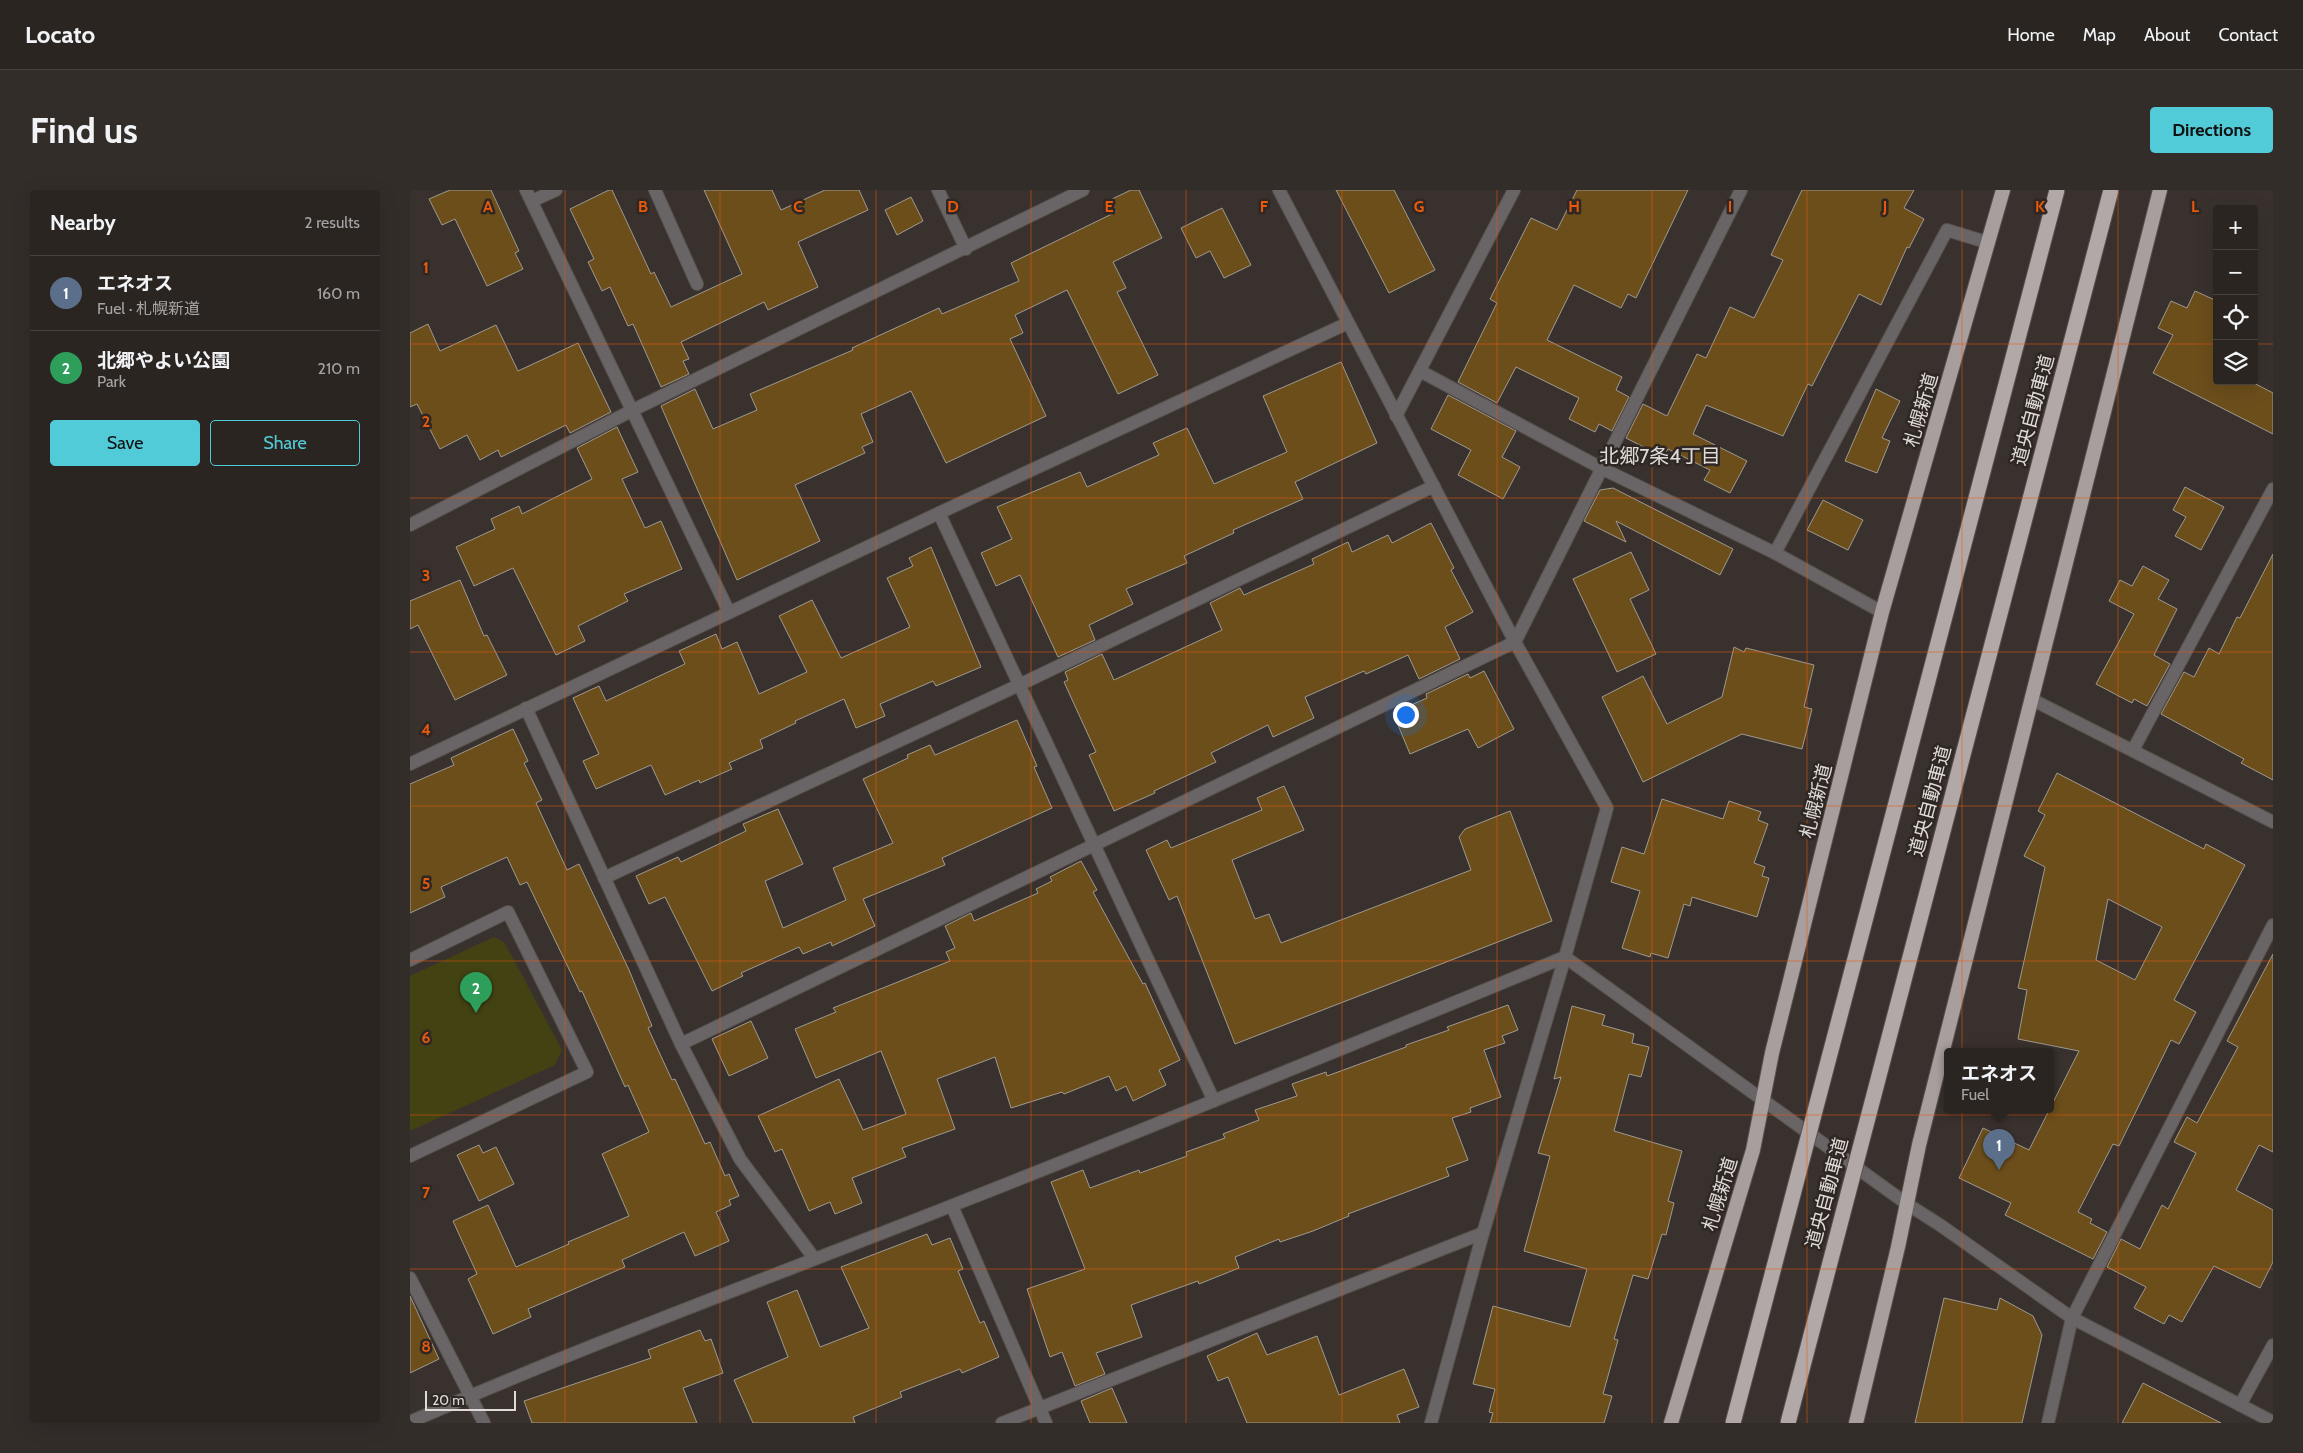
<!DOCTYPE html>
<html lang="en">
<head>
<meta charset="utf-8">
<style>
	:root { --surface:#2b2522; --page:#332d2a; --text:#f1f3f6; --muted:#a6a5a5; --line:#474240; --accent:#52cbd9 }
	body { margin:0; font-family:Cabin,"Noto Sans JP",sans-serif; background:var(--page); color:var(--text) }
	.controls { position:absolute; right:15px; top:15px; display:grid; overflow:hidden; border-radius:5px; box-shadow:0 5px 20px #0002 }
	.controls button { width:45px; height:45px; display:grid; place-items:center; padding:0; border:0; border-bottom:1px solid var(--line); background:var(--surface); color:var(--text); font:25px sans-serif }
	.scale { position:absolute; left:15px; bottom:12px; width:91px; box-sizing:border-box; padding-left:5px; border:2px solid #e0dbd8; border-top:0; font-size:14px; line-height:18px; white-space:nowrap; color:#e0dbd8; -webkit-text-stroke:4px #2f2723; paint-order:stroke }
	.you { position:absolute; left:995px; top:524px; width:18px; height:18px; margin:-12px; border:4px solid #fff; border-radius:50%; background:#1a73e8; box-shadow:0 0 0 8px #1a73e833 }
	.badge { display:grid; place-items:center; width:32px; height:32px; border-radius:50%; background:var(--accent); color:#fff; font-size:16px; font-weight:700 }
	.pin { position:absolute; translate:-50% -41px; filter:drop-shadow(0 1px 2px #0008) }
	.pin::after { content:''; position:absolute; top:26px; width:18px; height:15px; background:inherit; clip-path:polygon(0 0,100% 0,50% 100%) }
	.popup { position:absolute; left:1534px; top:858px; width:110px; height:65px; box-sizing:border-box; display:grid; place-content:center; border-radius:5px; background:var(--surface); filter:drop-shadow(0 1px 4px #0005); font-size:16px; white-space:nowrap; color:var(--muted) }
	.popup b { font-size:19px; color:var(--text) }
	.popup::after { content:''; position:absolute; left:50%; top:100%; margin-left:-10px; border:10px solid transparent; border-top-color:var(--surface) }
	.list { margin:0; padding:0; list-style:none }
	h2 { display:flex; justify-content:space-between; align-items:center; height:65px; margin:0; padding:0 20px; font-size:21px }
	h2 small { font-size:16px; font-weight:400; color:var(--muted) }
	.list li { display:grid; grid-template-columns:32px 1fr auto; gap:15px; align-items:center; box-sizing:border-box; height:75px; padding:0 20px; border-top:1px solid var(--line) }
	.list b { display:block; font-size:19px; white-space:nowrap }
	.list p { margin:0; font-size:16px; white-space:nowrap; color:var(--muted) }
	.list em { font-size:16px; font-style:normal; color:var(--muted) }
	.actions { display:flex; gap:10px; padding:15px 20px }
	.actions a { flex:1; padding:11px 0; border:1px solid var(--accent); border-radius:5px; text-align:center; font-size:18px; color:var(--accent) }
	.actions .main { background:var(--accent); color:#111 }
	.icon { flex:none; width:28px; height:28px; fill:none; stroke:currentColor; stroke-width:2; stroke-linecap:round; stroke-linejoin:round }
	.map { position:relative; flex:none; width:1863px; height:1233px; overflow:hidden; border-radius:5px }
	header { display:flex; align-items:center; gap:30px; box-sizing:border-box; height:70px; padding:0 25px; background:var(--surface); border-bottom:1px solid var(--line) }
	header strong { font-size:24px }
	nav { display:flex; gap:28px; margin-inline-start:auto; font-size:18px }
	.intro { display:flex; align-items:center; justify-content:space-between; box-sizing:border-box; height:120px; padding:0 30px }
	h1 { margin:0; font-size:35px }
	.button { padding:12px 22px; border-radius:5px; background:var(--accent); color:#111; font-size:18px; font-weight:700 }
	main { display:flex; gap:30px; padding:0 30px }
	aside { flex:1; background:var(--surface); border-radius:5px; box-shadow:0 5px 20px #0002 }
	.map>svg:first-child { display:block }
	.green { fill:#424213 }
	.building { fill:#6c4e1b; stroke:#9f9991; fill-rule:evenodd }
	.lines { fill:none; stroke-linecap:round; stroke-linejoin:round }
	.service-casing { stroke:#57504c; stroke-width:14 }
	.minor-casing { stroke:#57504c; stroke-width:14 }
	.trunk-casing { stroke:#57504c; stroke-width:16 }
	.service { stroke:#696465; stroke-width:12 }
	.minor { stroke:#696465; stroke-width:12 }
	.trunk { stroke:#a89e9e; stroke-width:14 }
	.motorway-bridge-casing { stroke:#57504c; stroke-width:17; stroke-linecap:butt }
	.motorway-bridge { stroke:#b3a8a8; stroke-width:15 }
	.grid { fill:none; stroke:#e8590c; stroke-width:1; stroke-opacity:0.55 }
	.labels { text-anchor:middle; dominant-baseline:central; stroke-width:5; stroke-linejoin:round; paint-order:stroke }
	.street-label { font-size:19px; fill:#e0dbd8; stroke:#2f2723 }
	.neighbourhood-label { font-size:20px; fill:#e0dbd8; stroke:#2f2723 }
	.grid-label { font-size:16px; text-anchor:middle; font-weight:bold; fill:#e8590c; stroke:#2f2723; stroke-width:5; stroke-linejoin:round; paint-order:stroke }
</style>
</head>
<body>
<header>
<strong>Locato</strong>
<nav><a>Home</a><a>Map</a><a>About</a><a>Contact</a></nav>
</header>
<div class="intro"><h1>Find us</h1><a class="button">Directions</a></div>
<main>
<aside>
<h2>Nearby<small>2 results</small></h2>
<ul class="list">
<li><span class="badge" style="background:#5c6f8a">1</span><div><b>エネオス</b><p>Fuel · 札幌新道</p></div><em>160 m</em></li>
<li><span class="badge" style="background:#2e9e5b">2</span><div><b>北郷やよい公園</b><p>Park</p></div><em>210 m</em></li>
</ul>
<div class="actions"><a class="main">Save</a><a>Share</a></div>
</aside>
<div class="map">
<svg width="1863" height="1233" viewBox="0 0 1863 1233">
	<rect width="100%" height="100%" fill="#39312d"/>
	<!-- green -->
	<path class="green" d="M 84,747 L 95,753 L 152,860 L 145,875 L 0,941 L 0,786 Z"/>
	<!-- building -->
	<g class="building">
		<path d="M 40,0 L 81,0 L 109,61 L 105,63 L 113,79 L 77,96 L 45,29 L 32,35 L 19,9 Z"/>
		<path d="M 199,0 L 202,0 L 241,84 L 244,82 L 261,117 L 332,84 L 294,0 L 362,0 L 371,20 L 415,0 L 449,0 L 458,20 L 388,52 L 408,97 L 358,120 L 354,112 L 271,152 L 279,169 L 273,171 L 279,184 L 251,197 L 223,134 L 218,136 L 200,97 L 192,101 L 178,72 L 184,69 L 160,19 Z"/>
		<path d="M 721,0 L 729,0 L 752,48 L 703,72 L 716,98 L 707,102 L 748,185 L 708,204 L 657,100 L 605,125 L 613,143 L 600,149 L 636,226 L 536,273 L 501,201 L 451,224 L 463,252 L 452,257 L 455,263 L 385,295 L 410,351 L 327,390 L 251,216 L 285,199 L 303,239 L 347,220 L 340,204 L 443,160 L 442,158 L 529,118 L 532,124 L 609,91 L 601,73 L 706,22 L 700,10 Z"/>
		<path d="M 926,0 L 984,0 L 1025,80 L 979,103 Z"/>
		<path d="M 1167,0 L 1278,0 L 1226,108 L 1218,104 L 1211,118 L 1164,95 L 1137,150 L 1212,187 L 1206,200 L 1219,207 L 1202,241 L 1189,234 L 1185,242 L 1159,229 L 1169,208 L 1106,177 L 1087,213 L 1048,192 L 1087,113 L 1080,109 L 1121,28 L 1147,40 Z"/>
		<path d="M 1392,0 L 1504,0 L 1494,18 L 1514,29 L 1499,58 L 1497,57 L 1471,115 L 1449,104 L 1402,196 L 1398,194 L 1373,246 L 1296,215 L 1283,244 L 1337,271 L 1320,303 L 1294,290 L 1300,280 L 1258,259 L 1253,267 L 1216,248 L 1233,214 L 1257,226 L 1287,164 L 1296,168 L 1320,117 L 1344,128 L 1373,70 L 1361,65 Z"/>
		<path d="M 501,7 L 513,31 L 487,45 L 475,20 Z"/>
		<path d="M 812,18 L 841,75 L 814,88 L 800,61 L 786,68 L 771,38 Z"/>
		<path d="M 1785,101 L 1807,111 L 1807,191 L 1840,191 L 1863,203 L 1863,244 L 1743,183 L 1763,145 L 1748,138 L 1761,111 L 1777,118 Z"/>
		<path d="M 18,134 L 30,161 L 86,135 L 108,181 L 168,153 L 201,222 L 160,243 L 156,235 L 91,267 L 88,260 L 70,270 L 57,245 L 30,259 L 7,214 L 0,217 L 0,143 Z"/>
		<path d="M 931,172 L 967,253 L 885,292 L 893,309 L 823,340 L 824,343 L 774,366 L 777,373 L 716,399 L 723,414 L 679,435 L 685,450 L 648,467 L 610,385 L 586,396 L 571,363 L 602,349 L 587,317 L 670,282 L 677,297 L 749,265 L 743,253 L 777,238 L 804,294 L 877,262 L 853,206 Z"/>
		<path d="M 1466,199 L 1490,211 L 1472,248 L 1480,251 L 1467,283 L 1435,271 Z"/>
		<path d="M 1038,205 L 1106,241 L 1092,267 L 1110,277 L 1093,309 L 1048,285 L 1061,260 L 1021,239 Z"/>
		<path d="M 207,237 L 228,282 L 212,289 L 235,338 L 251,331 L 272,379 L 214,404 L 218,411 L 168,436 L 175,451 L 146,465 L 103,378 L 64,396 L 46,357 L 85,339 L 81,329 L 109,316 L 112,324 L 182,289 L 167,258 Z"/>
		<path d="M 1775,297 L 1814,317 L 1791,360 L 1765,346 L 1776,327 L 1763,320 Z"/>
		<path d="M 1203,298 L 1323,359 L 1310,385 L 1206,331 L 1216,352 L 1174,331 L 1190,300 Z"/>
		<path d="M 1413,310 L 1453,330 L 1438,360 L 1397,340 Z"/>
		<path d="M 1021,333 L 1044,378 L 1041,380 L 1063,422 L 1035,437 L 1050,469 L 1009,489 L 998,465 L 956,484 L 954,481 L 895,507 L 904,528 L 863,547 L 858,535 L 801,563 L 806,572 L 744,601 L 745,603 L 704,621 L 679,565 L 686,562 L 654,492 L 658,490 L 655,482 L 692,464 L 704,490 L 812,440 L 800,413 L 830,398 L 834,405 L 904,374 L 902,369 L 938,352 L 942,362 L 978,345 L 982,353 Z"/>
		<path d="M 521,357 L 571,477 L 526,496 L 523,491 L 470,514 L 475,526 L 446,538 L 434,509 L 385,531 L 386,533 L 350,550 L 353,558 L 319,573 L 322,579 L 290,593 L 289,590 L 255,605 L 241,575 L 186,599 L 173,571 L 189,564 L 163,508 L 189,496 L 196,511 L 275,474 L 269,461 L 306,444 L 312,459 L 327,452 L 349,504 L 397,482 L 369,426 L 402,410 L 431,468 L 500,437 L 477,388 L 503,376 L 499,368 Z"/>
		<path d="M 1221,362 L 1239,400 L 1220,409 L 1246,464 L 1207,482 L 1163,389 Z"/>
		<path d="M 1863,364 L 1863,590 L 1831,573 L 1834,569 L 1751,524 L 1774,482 L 1784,487 L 1799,458 L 1809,464 L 1827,427 L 1830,428 Z"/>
		<path d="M 1733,376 L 1759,390 L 1748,409 L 1767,419 L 1744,465 L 1760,474 L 1737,516 L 1724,509 L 1722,513 L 1686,494 L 1724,424 L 1699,411 L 1710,390 L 1722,396 Z"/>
		<path d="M 50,390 L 74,446 L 77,445 L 97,485 L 45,510 L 8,435 L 0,439 L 0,411 Z"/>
		<path d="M 1324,457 L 1334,462 L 1336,458 L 1404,475 L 1394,517 L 1402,519 L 1392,559 L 1332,544 L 1233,592 L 1192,507 L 1233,486 L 1257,534 L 1312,507 Z"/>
		<path d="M 1074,481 L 1104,539 L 1068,558 L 1058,539 L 1000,564 L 983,523 L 1017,508 L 1016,504 L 1058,484 L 1060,488 Z"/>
		<path d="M 607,530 L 627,576 L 624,577 L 642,618 L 532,668 L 535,675 L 453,709 L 465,736 L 422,756 L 421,752 L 393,764 L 389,757 L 331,783 L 333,786 L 302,801 L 255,707 L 239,714 L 226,686 L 268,667 L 271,672 L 336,641 L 333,634 L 368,619 L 393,674 L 355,691 L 373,738 L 436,710 L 423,678 L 483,653 L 453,589 L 498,568 L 497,565 L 520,555 L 525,565 Z"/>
		<path d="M 103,539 L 118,571 L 114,573 L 132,610 L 126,613 L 157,680 L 169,674 L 219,780 L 242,836 L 238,838 L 262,890 L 265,889 L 295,954 L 300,952 L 315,986 L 319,984 L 329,1006 L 319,1010 L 321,1015 L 306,1022 L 319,1051 L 285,1066 L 274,1042 L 212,1070 L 215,1077 L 118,1119 L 121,1127 L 83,1144 L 58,1089 L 67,1084 L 43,1031 L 78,1015 L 106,1077 L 159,1054 L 158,1052 L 219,1026 L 192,964 L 239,942 L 218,895 L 215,897 L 172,801 L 170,802 L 117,692 L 110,695 L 97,667 L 31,697 L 35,707 L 0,723 L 0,594 L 44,575 L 41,568 Z"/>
		<path d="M 1647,583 L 1794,659 L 1796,654 L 1835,675 L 1764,810 L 1786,822 L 1769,854 L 1761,850 L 1709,956 L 1703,954 L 1668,1022 L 1682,1029 L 1680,1033 L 1697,1042 L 1683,1069 L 1595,1025 L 1601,1013 L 1549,988 L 1573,938 L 1619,960 L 1669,861 L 1608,849 L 1617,800 L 1608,798 L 1635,677 L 1614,666 L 1635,625 L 1628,621 ZM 1698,709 L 1752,737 L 1725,790 L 1686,770 Z"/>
		<path d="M 874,596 L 894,640 L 822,670 L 845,729 L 859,724 L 871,753 L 1061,680 L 1049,647 L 1055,639 L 1100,621 L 1142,731 L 825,854 L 767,706 L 759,710 L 736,660 L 757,650 L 761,658 L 852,620 L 847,608 Z"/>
		<path d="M 1252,609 L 1313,629 L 1319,611 L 1351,622 L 1348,630 L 1358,634 L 1344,673 L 1355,677 L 1352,686 L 1359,688 L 1347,727 L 1282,707 L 1280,716 L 1274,714 L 1258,768 L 1241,763 L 1240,767 L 1212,758 L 1230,701 L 1201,692 L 1212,657 L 1234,664 Z"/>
		<path d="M 671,671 L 687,700 L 683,702 L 733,794 L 735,793 L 770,870 L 749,880 L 756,895 L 723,911 L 716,896 L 706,901 L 699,886 L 654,904 L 652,902 L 601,918 L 585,867 L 527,889 L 545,939 L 492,958 L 496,967 L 442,988 L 452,1013 L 425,1024 L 420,1012 L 399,1021 L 372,959 L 365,962 L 348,926 L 429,889 L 453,940 L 496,924 L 471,861 L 406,888 L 385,839 L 426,822 L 423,818 L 540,771 L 536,762 L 545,758 L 535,736 L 561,723 L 564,731 L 628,703 L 626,699 L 642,691 L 640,687 Z"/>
		<path d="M 1863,764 L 1863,962 L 1849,955 L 1826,1000 L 1863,1020 L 1863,1072 L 1850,1098 L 1804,1076 L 1772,1132 L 1759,1125 L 1754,1134 L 1724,1118 L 1736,1097 L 1697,1077 L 1711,1049 L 1730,1059 L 1752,1015 L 1758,1019 L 1786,963 L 1764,952 L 1777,927 L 1787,933 L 1828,857 L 1817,851 Z"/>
		<path d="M 1098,815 L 1108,840 L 1092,846 L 1095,853 L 1074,860 L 1091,907 L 1060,918 L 1061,922 L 1042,928 L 1058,970 L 1036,978 L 1039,986 L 938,1024 L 939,1026 L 903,1041 L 870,1052 L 869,1049 L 825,1067 L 829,1078 L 789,1094 L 788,1091 L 721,1115 L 732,1147 L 686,1163 L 695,1184 L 665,1196 L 652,1162 L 640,1167 L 617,1099 L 675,1079 L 641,992 L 673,980 L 680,998 L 729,980 L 730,983 L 777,966 L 776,962 L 815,948 L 813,944 L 849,930 L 845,920 L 887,906 L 882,894 L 916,882 L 917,886 L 996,857 L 996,855 L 1039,840 L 1037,837 Z"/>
		<path d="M 1162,816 L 1195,825 L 1192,835 L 1224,844 L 1222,853 L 1239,857 L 1231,887 L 1219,884 L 1204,941 L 1272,961 L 1258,1011 L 1264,1013 L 1256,1045 L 1252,1044 L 1238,1089 L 1223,1085 L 1204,1149 L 1208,1150 L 1193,1204 L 1202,1206 L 1194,1233 L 1080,1233 L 1083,1223 L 1079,1222 L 1085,1199 L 1063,1194 L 1083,1116 L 1160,1137 L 1177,1079 L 1114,1061 L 1140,966 L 1128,963 L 1151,887 L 1144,889 Z"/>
		<path d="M 341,831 L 358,868 L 319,886 L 302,849 Z"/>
		<path d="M 69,955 L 73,963 L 86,957 L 104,994 L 69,1011 L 47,965 Z"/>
		<path d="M 517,1044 L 522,1055 L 540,1048 L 553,1079 L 548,1081 L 570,1133 L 574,1131 L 589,1167 L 552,1183 L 550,1179 L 490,1202 L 492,1207 L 443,1227 L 445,1233 L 343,1233 L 324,1190 L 378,1167 L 357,1112 L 387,1100 L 410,1157 L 459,1138 L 431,1077 Z"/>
		<path d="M 0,1106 L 29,1169 L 0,1183 Z"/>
		<path d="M 1534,1108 L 1587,1120 L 1590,1108 L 1623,1126 L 1632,1145 L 1612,1233 L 1505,1233 Z"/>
		<path d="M 290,1140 L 295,1151 L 301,1149 L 313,1183 L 273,1198 L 287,1233 L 122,1233 L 114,1211 L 241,1168 L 238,1160 Z"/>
		<path d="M 847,1143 L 857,1165 L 907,1146 L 929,1205 L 994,1179 L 1009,1217 L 987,1225 L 990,1233 L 837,1233 L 818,1187 L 808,1191 L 797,1166 Z"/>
		<path d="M 1733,1193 L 1811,1233 L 1712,1233 Z"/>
		<path d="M 702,1198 L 717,1233 L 680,1233 L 671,1211 Z"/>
	</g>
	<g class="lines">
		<!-- service casing -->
		<g class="service-casing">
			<g id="service">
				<path d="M 245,0 L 287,94"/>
				<path d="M 528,0 L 556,59"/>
				<path d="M 122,11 L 146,0"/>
			</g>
		</g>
		<!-- minor casing -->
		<g class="minor-casing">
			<g id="minor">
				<path d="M 116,0 L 319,422"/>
				<path d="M 869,0 L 1105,452 L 1197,618 L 1155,767 L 1497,1014 L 1530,1035 L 1662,1128 L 1863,1232"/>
				<path d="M 1010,181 L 1191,278 L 1365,363 L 1472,422"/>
				<path d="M 986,226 L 1104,0"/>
				<path d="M 529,323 L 804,911"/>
				<path d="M 0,335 L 221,221 L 673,0"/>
				<path d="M 1365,363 L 1537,40 L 1579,53"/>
				<path d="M 1621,509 L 1863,632"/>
				<path d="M 116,518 L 271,854 L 330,969 L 404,1068"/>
				<path d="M 1723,560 L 1863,299"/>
				<path d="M 0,574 L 529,323 L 938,133"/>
				<path d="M 194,688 L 609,495 L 1024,296"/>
				<path d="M 0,770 L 98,722 L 177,882 L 0,966"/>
				<path d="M 271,854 L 1105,452 L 1331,0"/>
				<path d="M 542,1016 L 636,1233"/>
				<path d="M 0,1088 L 74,1233"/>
				<path d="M 1830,1215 L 1863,1155"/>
				<path d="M 0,1232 C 180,1153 364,1086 546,1014 C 750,934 953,850 1155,767"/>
				<path d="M 592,1233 L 1073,1043"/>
				<path d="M 1021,1233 L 1073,1043 L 1155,767"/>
				<path d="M 1638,1233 L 1662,1128 L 1863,735"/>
			</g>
		</g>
		<!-- trunk casing -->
		<g class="trunk-casing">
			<g id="trunk">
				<path d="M 1261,1233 L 1343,960 L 1362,863 L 1472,422 L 1593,0"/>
				<path d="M 1446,1233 L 1488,1057 L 1509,955 L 1750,0"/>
			</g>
		</g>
		<!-- service -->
		<use href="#service" class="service"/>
		<!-- minor -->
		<use href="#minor" class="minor"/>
		<!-- trunk -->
		<use href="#trunk" class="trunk"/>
		<!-- motorway-bridge casing -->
		<g class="motorway-bridge-casing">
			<g id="motorway-bridge">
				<path d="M 1323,1233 L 1647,0"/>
				<path d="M 1378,1233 L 1701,0"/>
			</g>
		</g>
		<!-- motorway-bridge -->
		<use href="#motorway-bridge" class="motorway-bridge"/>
	</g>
	<!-- grid -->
	<path class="grid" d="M 155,0 L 155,1233M 310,0 L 310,1233M 466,0 L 466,1233M 621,0 L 621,1233M 776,0 L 776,1233M 932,0 L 932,1233M 1087,0 L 1087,1233M 1242,0 L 1242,1233M 1397,0 L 1397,1233M 1552,0 L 1552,1233M 1708,0 L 1708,1233M 0,154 L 1807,154M 1844,154 L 1863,154M 0,308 L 1863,308M 0,462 L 1863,462M 0,616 L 1863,616M 0,771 L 1863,771M 0,925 L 1863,925M 0,1079 L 1863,1079"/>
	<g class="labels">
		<!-- street labels -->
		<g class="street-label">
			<text transform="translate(1511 220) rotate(-74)">札幌新道</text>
			<text transform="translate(1623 220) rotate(-75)">道央自動車道</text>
			<text transform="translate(1406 611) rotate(-76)">札幌新道</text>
			<text transform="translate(1520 611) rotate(-75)">道央自動車道</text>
			<text transform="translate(1417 1003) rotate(-75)">道央自動車道</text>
			<text transform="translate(1310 1004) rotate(-73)">札幌新道</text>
		</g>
		<!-- neighbourhood labels -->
		<g class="neighbourhood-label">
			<text x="1250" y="266">北郷7条4丁目</text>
		</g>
	</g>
	<g class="grid-label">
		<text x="78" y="22">A</text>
		<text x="233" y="22">B</text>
		<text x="388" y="22">C</text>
		<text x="543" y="22">D</text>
		<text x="699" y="22">E</text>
		<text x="854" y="22">F</text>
		<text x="1009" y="22">G</text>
		<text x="1164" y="22">H</text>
		<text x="1320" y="22">I</text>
		<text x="1475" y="22">J</text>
		<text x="1630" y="22">K</text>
		<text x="1785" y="22">L</text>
		<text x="16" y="83">1</text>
		<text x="16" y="237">2</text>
		<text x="16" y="391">3</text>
		<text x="16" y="545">4</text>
		<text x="16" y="699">5</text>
		<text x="16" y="853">6</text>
		<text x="16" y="1008">7</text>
		<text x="16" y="1162">8</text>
	</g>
</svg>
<div class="controls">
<button>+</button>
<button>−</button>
<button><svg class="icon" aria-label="locate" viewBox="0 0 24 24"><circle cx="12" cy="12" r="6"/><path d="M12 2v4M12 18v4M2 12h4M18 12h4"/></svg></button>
<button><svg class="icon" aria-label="layers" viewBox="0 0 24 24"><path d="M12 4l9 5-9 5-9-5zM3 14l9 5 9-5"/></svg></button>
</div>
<div class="scale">20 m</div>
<div class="you"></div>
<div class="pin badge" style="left:1589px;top:980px;background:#5c6f8a">1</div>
<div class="popup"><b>エネオス</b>Fuel</div>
<div class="pin badge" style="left:66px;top:823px;background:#2e9e5b">2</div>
</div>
</main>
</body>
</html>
